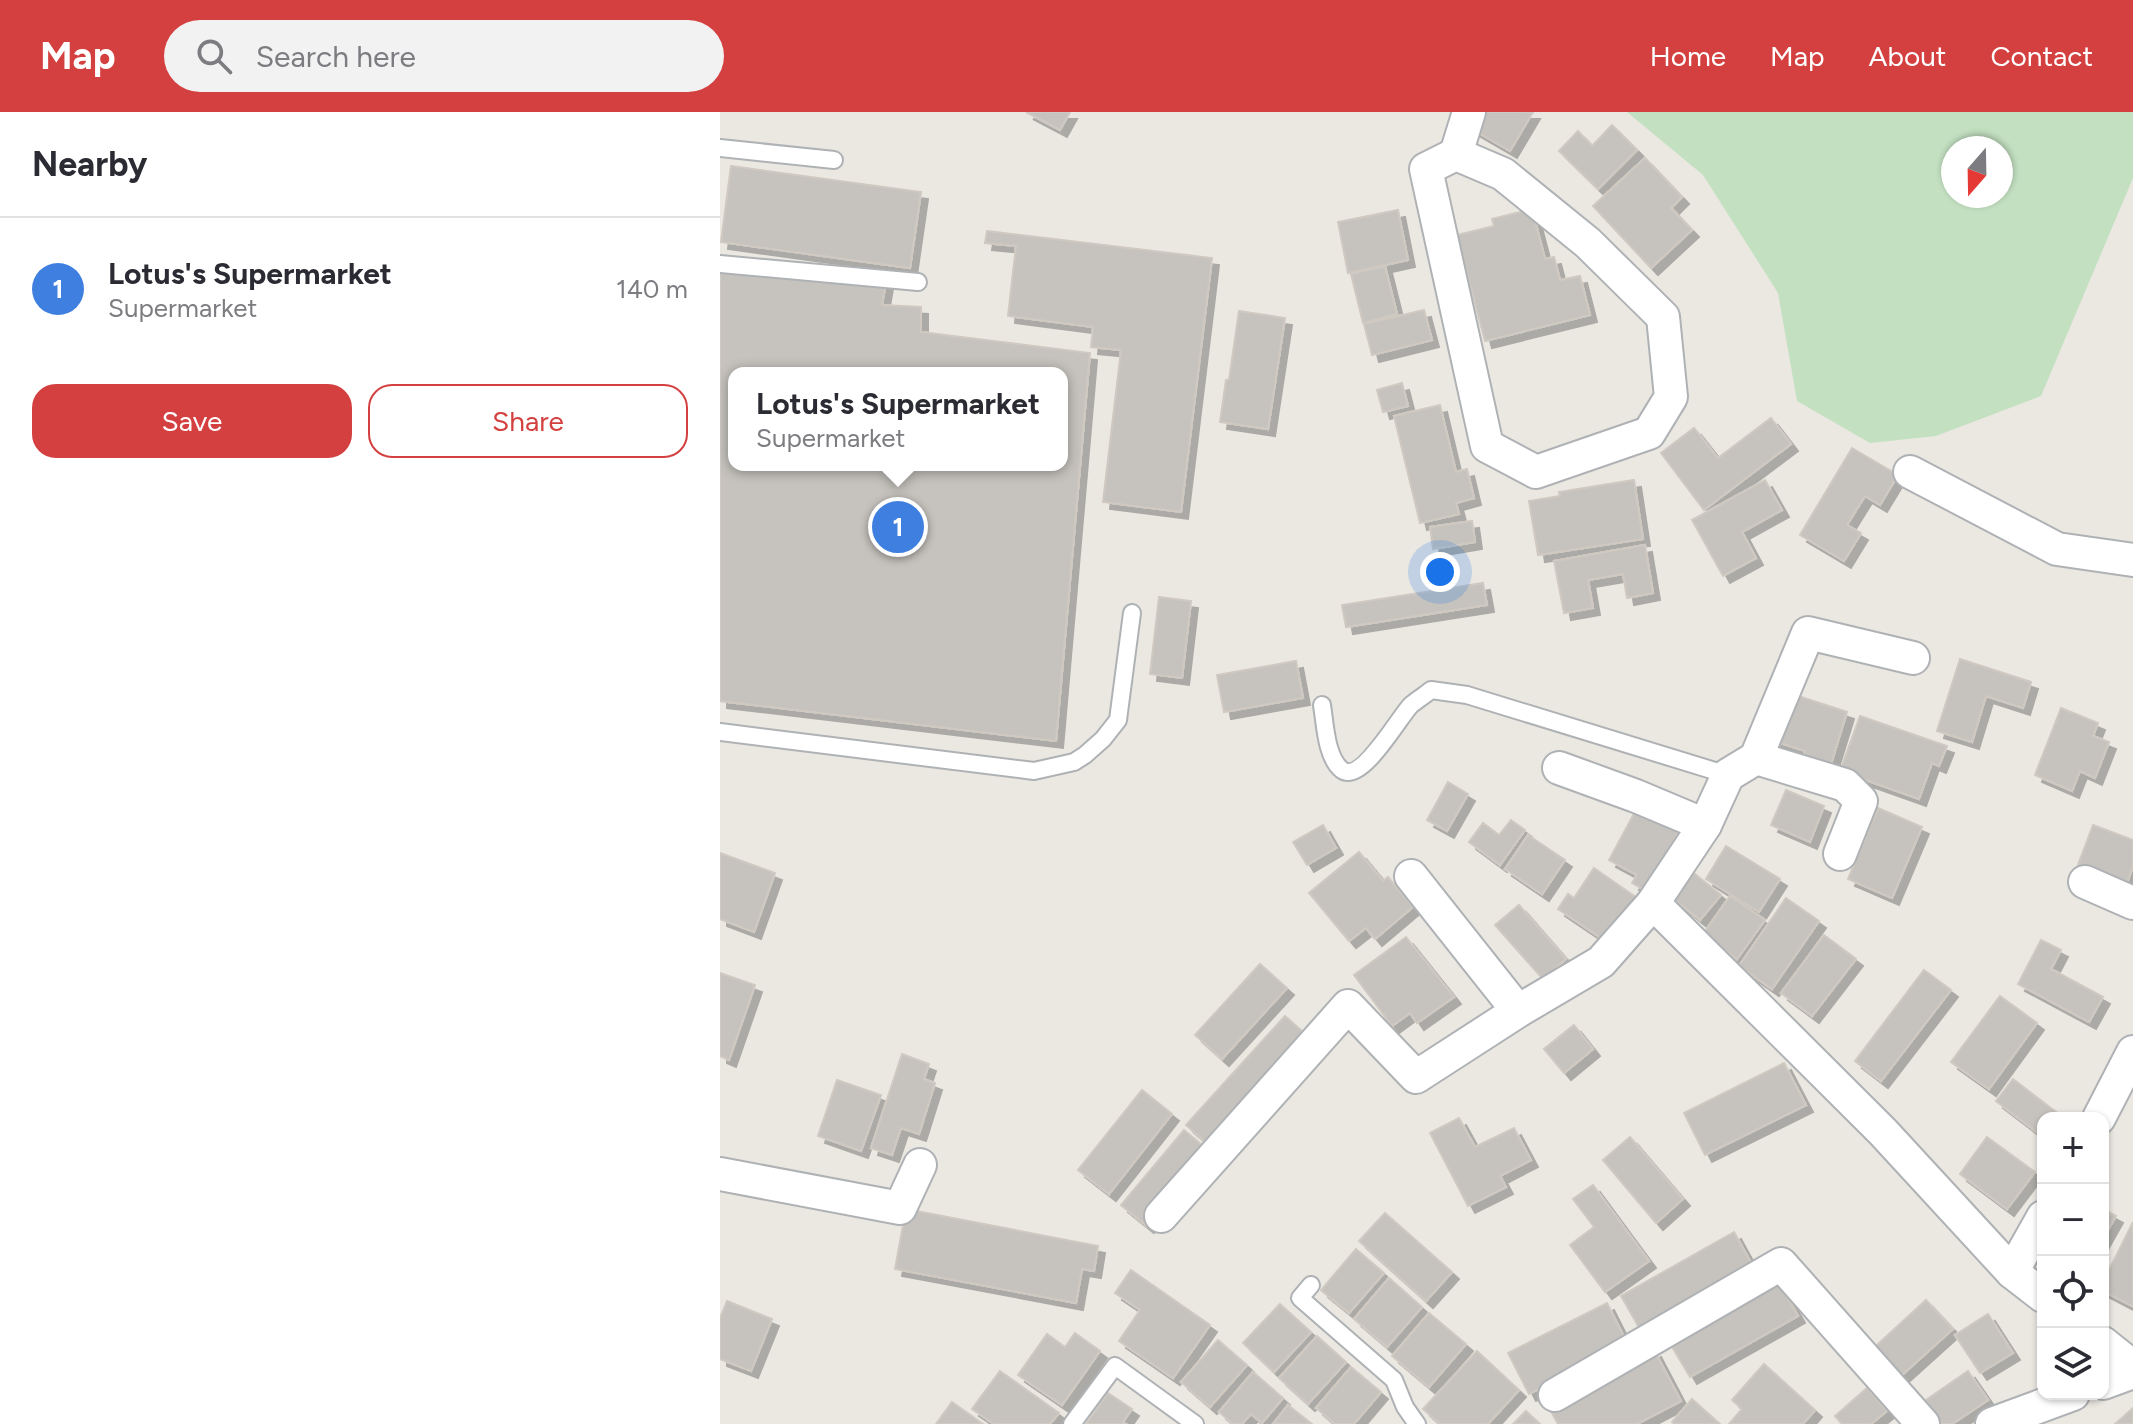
<!DOCTYPE html>
<html lang="en">
<head>
<meta charset="utf-8">
<style>
	:root { --surface:#fff; --page:#f2f2f3; --text:#2b2b33; --muted:#7c7c81; --line:#e1e1e2; --accent:#d3403f }
	body { margin:0; font-family:Figtree,sans-serif; background:var(--page); color:var(--text) }
	.controls { position:absolute; right:24px; bottom:24px; display:grid; overflow:hidden; border-radius:16px; box-shadow:0 2px 6px #0004 }
	.controls button { width:72px; height:72px; display:grid; place-items:center; padding:0; border:0; border-bottom:2px solid var(--line); background:var(--surface); color:var(--text); font:40px sans-serif }
	.compass { position:absolute; left:1221px; top:24px; width:72px; height:72px; border-radius:50%; background:var(--surface); box-shadow:0 2px 6px #0004; rotate:200deg }
	.you { position:absolute; left:720px; top:460px; width:28px; height:28px; margin:-20px; border:6px solid #fff; border-radius:50%; background:#1a73e8; box-shadow:0 0 0 12px #1a73e833 }
	.badge { display:grid; place-items:center; width:52px; height:52px; border-radius:50%; background:var(--accent); color:#fff; font-size:26px; font-weight:700 }
	.pin { position:absolute; translate:-50% -50%; border:4px solid #fff; box-shadow:0 2px 8px #0006 }
	.popup { position:absolute; left:8px; top:255px; width:340px; height:104px; box-sizing:border-box; display:grid; place-content:center; border-radius:16px; background:var(--surface); filter:drop-shadow(0 2px 6px #0005); font-size:26px; white-space:nowrap; color:var(--muted) }
	.popup b { font-size:30px; color:var(--text) }
	.popup::after { content:''; position:absolute; left:50%; top:100%; margin-left:-16px; border:16px solid transparent; border-top-color:var(--surface) }
	.list { margin:0; padding:0; list-style:none }
	h2 { display:flex; justify-content:space-between; align-items:center; height:104px; margin:0; padding:0 32px; font-size:34px }
	h2 small { font-size:26px; font-weight:400; color:var(--muted) }
	.list li { display:grid; grid-template-columns:52px 1fr auto; gap:24px; align-items:center; box-sizing:border-box; height:144px; padding:0 32px; border-top:2px solid var(--line) }
	.list b { display:block; font-size:30px; white-space:nowrap }
	.list p { margin:0; font-size:26px; white-space:nowrap; color:var(--muted) }
	.list em { font-size:26px; font-style:normal; color:var(--muted) }
	.actions { display:flex; gap:16px; padding:24px 32px }
	.actions a { flex:1; padding:18px 0; border:2px solid var(--accent); border-radius:24px; text-align:center; font-size:28px; color:var(--accent) }
	.actions .main { background:var(--accent); color:#fff }
	.icon { flex:none; width:44px; height:44px; fill:none; stroke:currentColor; stroke-width:2; stroke-linecap:round; stroke-linejoin:round }
	.map { position:relative; flex:none; width:1413px; height:1312px; overflow:hidden }
	header { display:flex; align-items:center; gap:48px; box-sizing:border-box; height:112px; padding:0 40px; background:var(--accent); color:#fff }
	header strong { font-size:38px }
	nav { display:flex; gap:44px; margin-inline-start:auto; font-size:28px }
	.search { width:560px; height:72px; background:var(--page); display:flex; align-items:center; gap:20px; box-sizing:border-box; padding:0 28px; border-radius:44px; color:var(--muted); font-size:30px }
	main { display:flex }
	aside { flex:1; background:var(--surface) }
	.map>svg:first-child { display:block }
	.green { fill:#c3e0c1; fill-rule:evenodd }
	.building { fill:#c6c3be; stroke:#cfc9c1; stroke-width:2; fill-rule:evenodd; filter:url(#shadow) }
	.lines { fill:none; stroke-linecap:round; stroke-linejoin:round }
	.lane-casing { stroke:#afb2b5; stroke-width:20 }
	.street-casing { stroke:#afb2b5; stroke-width:36 }
	.lane { stroke:#fff; stroke-width:16 }
	.street { stroke:#fff; stroke-width:32 }
</style>
</head>
<body>
<header>
<strong>Map</strong>
<div class="search"><svg class="icon" aria-label="search" viewBox="0 0 24 24"><circle cx="10" cy="10" r="6"/><path d="M15 15l6 6"/></svg>Search here</div>
<nav><a>Home</a><a>Map</a><a>About</a><a>Contact</a></nav>
</header>
<main>
<aside>
<h2>Nearby<small></small></h2>
<ul class="list">
<li><span class="badge" style="background:#3f7fe0">1</span><div><b>Lotus's Supermarket</b><p>Supermarket</p></div><em>140 m</em></li>
</ul>
<div class="actions"><a class="main">Save</a><a>Share</a></div>
</aside>
<div class="map">
<svg width="1413" height="1312" viewBox="0 0 1413 1312">
	<defs>
		<filter id="shadow"><feDropShadow dx="7" dy="7" stdDeviation="0" flood-color="#0004"/></filter>
	</defs>
	<rect width="100%" height="100%" fill="#ebe8e2"/>
	<!-- green -->
	<path class="green" d="M 907,0 L 1413,0 L 1413,66 L 1321,284 L 1216,324 L 1150,331 L 1077,289 L 1058,181 L 983,63 ZM 1233,36 L 1281,36 L 1281,84 L 1233,84 Z"/>
	<!-- building -->
	<g class="building">
		<path d="M 306,0 L 350,0 L 340,18 Z"/>
		<path d="M 762,0 L 813,0 L 790,39 L 752,17 Z"/>
		<path d="M 892,13 L 917,38 L 878,77 L 839,39 L 858,19 L 872,34 Z"/>
		<path d="M 925,46 L 962,85 L 951,96 L 972,118 L 931,156 L 873,94 Z"/>
		<path d="M 11,54 L 201,80 L 190,156 L 1,130 Z"/>
		<path d="M 812,97 L 825,147 L 834,145 L 840,168 L 860,164 L 870,203 L 765,229 L 737,123 L 774,114 L 772,107 Z"/>
		<path d="M 678,98 L 688,148 L 628,161 L 618,110 Z"/>
		<path d="M 267,119 L 492,146 L 461,400 L 383,390 L 401,238 L 371,235 L 373,215 L 288,204 L 296,134 L 265,131 Z"/>
		<path d="M 0,154 L 166,170 L 162,193 L 201,195 L 201,220 L 370,241 L 336,629 L 0,589 ZM 14,261 L 342,261 L 342,353 L 14,353 Z"/>
		<path d="M 665,154 L 677,202 L 643,211 L 631,162 Z"/>
		<path d="M 704,198 L 712,228 L 652,243 L 644,212 Z"/>
		<path d="M 519,199 L 565,206 L 548,317 L 500,310 L 506,268 L 509,268 Z"/>
		<path d="M 682,271 L 688,294 L 663,300 L 657,278 Z"/>
		<path d="M 720,293 L 736,360 L 747,357 L 754,386 L 736,391 L 739,402 L 700,411 L 674,304 Z"/>
		<path d="M 1051,306 L 1071,332 L 984,398 L 941,341 L 974,316 L 998,346 Z"/>
		<path d="M 1132,336 L 1178,363 L 1160,393 L 1145,384 L 1127,413 L 1141,421 L 1124,449 L 1080,423 Z"/>
		<path d="M 914,368 L 923,427 L 818,443 L 809,389 L 840,384 L 839,380 Z"/>
		<path d="M 1045,368 L 1062,398 L 1022,420 L 1036,446 L 1003,464 L 972,408 Z"/>
		<path d="M 752,409 L 755,430 L 713,437 L 710,415 Z"/>
		<path d="M 925,433 L 933,481 L 907,486 L 903,462 L 868,468 L 873,496 L 844,501 L 834,449 Z"/>
		<path d="M 763,471 L 767,493 L 626,515 L 622,493 Z"/>
		<path d="M 439,485 L 471,489 L 462,566 L 430,562 Z"/>
		<path d="M 1240,547 L 1311,570 L 1303,596 L 1266,584 L 1252,630 L 1217,619 Z"/>
		<path d="M 576,549 L 583,586 L 504,600 L 497,563 Z"/>
		<path d="M 1069,581 L 1127,600 L 1107,665 L 1080,656 L 1085,639 L 1054,629 Z"/>
		<path d="M 1341,596 L 1378,611 L 1373,624 L 1389,630 L 1375,666 L 1360,659 L 1352,679 L 1315,663 Z"/>
		<path d="M 1140,604 L 1227,634 L 1219,654 L 1212,651 L 1199,687 L 1120,659 Z"/>
		<path d="M 728,670 L 748,682 L 727,719 L 707,708 Z"/>
		<path d="M 1066,678 L 1104,694 L 1090,730 L 1051,713 Z"/>
		<path d="M 917,696 L 959,719 L 926,779 L 912,771 L 917,763 L 889,748 Z"/>
		<path d="M 1158,696 L 1202,715 L 1172,786 L 1128,767 Z"/>
		<path d="M 791,708 L 805,718 L 780,753 L 749,730 L 763,711 L 779,723 Z"/>
		<path d="M 603,713 L 616,736 L 587,753 L 573,730 Z"/>
		<path d="M 1373,713 L 1413,728 L 1413,754 L 1407,771 L 1358,753 Z"/>
		<path d="M 808,723 L 845,748 L 822,782 L 785,757 Z"/>
		<path d="M 1006,734 L 1060,767 L 1039,800 L 986,767 Z"/>
		<path d="M 639,740 L 663,769 L 668,765 L 693,795 L 655,827 L 646,816 L 629,829 L 589,781 Z"/>
		<path d="M 0,741 L 55,761 L 34,820 L 0,807 Z"/>
		<path d="M 874,756 L 920,788 L 890,832 L 838,797 L 848,782 L 854,786 Z"/>
		<path d="M 970,758 L 1001,783 L 980,808 L 949,783 Z"/>
		<path d="M 1010,784 L 1045,808 L 1017,847 L 983,822 Z"/>
		<path d="M 1066,786 L 1099,809 L 1052,877 L 1019,854 Z"/>
		<path d="M 799,793 L 846,847 L 823,867 L 775,813 Z"/>
		<path d="M 1104,823 L 1136,847 L 1092,904 L 1061,881 Z"/>
		<path d="M 686,825 L 734,885 L 697,911 L 690,901 L 672,914 L 634,863 Z"/>
		<path d="M 1321,828 L 1341,838 L 1331,857 L 1383,885 L 1369,910 L 1298,872 Z"/>
		<path d="M 540,852 L 567,876 L 502,947 L 475,923 Z"/>
		<path d="M 1204,858 L 1231,878 L 1161,969 L 1135,949 Z"/>
		<path d="M 0,861 L 35,873 L 9,948 L 0,944 Z"/>
		<path d="M 1280,884 L 1317,911 L 1269,977 L 1231,950 Z"/>
		<path d="M 565,904 L 590,926 L 491,1035 L 466,1013 Z"/>
		<path d="M 854,913 L 873,937 L 844,961 L 824,937 Z"/>
		<path d="M 182,942 L 209,952 L 204,967 L 215,971 L 199,1022 L 181,1016 L 172,1043 L 151,1036 Z"/>
		<path d="M 1064,951 L 1086,993 L 985,1043 L 964,1001 Z"/>
		<path d="M 1293,967 L 1344,1006 L 1323,1006 L 1323,1025 L 1276,989 Z"/>
		<path d="M 117,968 L 161,983 L 141,1039 L 98,1024 Z"/>
		<path d="M 422,978 L 452,1002 L 389,1082 L 358,1058 Z"/>
		<path d="M 739,1006 L 755,1035 L 794,1016 L 811,1048 L 780,1064 L 786,1075 L 748,1094 L 710,1021 Z"/>
		<path d="M 464,1018 L 489,1039 L 427,1114 L 401,1093 Z"/>
		<path d="M 910,1025 L 963,1087 L 936,1111 L 883,1048 Z"/>
		<path d="M 1267,1025 L 1315,1060 L 1287,1097 L 1240,1062 Z"/>
		<path d="M 873,1073 L 929,1149 L 885,1180 L 850,1133 L 874,1115 L 853,1087 Z"/>
		<path d="M 186,1097 L 378,1134 L 374,1159 L 362,1157 L 356,1191 L 175,1157 Z"/>
		<path d="M 1383,1097 L 1396,1104 L 1383,1127 Z"/>
		<path d="M 665,1101 L 732,1160 L 706,1189 L 639,1129 Z"/>
		<path d="M 1413,1110 L 1413,1192 L 1412,1194 L 1383,1179 L 1383,1170 Z"/>
		<path d="M 1014,1120 L 1035,1158 L 922,1221 L 901,1184 Z"/>
		<path d="M 636,1137 L 664,1161 L 629,1201 L 601,1178 Z"/>
		<path d="M 411,1158 L 490,1213 L 453,1266 L 399,1229 L 420,1198 L 395,1181 Z"/>
		<path d="M 669,1166 L 702,1195 L 667,1235 L 634,1207 Z"/>
		<path d="M 1056,1166 L 1078,1204 L 970,1265 L 948,1228 Z"/>
		<path d="M 1206,1188 L 1233,1217 L 1173,1271 L 1147,1242 Z"/>
		<path d="M 7,1189 L 52,1207 L 31,1259 L 0,1247 L 0,1206 Z"/>
		<path d="M 887,1191 L 908,1233 L 809,1282 L 788,1241 Z"/>
		<path d="M 560,1192 L 591,1220 L 554,1260 L 523,1231 Z"/>
		<path d="M 709,1201 L 746,1232 L 709,1275 L 672,1244 Z"/>
		<path d="M 1268,1202 L 1293,1241 L 1260,1261 L 1235,1223 Z"/>
		<path d="M 355,1221 L 380,1239 L 342,1293 L 298,1263 L 327,1222 L 345,1235 Z"/>
		<path d="M 597,1224 L 626,1250 L 588,1292 L 559,1266 Z"/>
		<path d="M 498,1228 L 527,1253 L 490,1295 L 461,1270 Z"/>
		<path d="M 934,1238 L 961,1289 L 917,1312 L 838,1312 L 828,1294 Z"/>
		<path d="M 757,1239 L 799,1278 L 768,1312 L 720,1312 L 703,1297 Z"/>
		<path d="M 1044,1252 L 1095,1298 L 1083,1312 L 1009,1312 L 1022,1297 L 1012,1288 Z"/>
		<path d="M 631,1255 L 661,1280 L 634,1312 L 615,1312 L 596,1296 Z"/>
		<path d="M 280,1259 L 339,1301 L 330,1312 L 274,1312 L 252,1297 Z"/>
		<path d="M 1248,1259 L 1268,1288 L 1232,1312 L 1222,1312 L 1206,1288 Z"/>
		<path d="M 533,1260 L 563,1286 L 542,1311 L 531,1302 L 522,1312 L 513,1312 L 499,1300 Z"/>
		<path d="M 1147,1276 L 1167,1299 L 1151,1312 L 1122,1312 L 1115,1304 Z"/>
		<path d="M 388,1281 L 412,1297 L 403,1310 L 406,1312 L 366,1312 Z"/>
		<path d="M 972,1287 L 1000,1312 L 955,1312 L 952,1310 Z"/>
		<path d="M 232,1290 L 263,1312 L 216,1312 Z"/>
		<path d="M 568,1293 L 592,1312 L 553,1312 Z"/>
		<path d="M 1413,1296 L 1413,1312 L 1395,1312 Z"/>
		<path d="M 806,1299 L 820,1312 L 793,1312 Z"/>
	</g>
	<g class="lines">
		<!-- lane casing -->
		<g class="lane-casing">
			<g id="lane">
				<path d="M 0,36 L 114,48"/>
				<path d="M 0,152 L 198,170"/>
				<path d="M 602,593 C 605,611 606,646 622,658 C 642,672 679,605 691,593 C 697,588 705,583 711,578 L 747,583 L 1008,663"/>
				<path d="M 0,620 L 314,659 L 354,650 L 365,643 L 383,627 L 398,608 L 412,501"/>
				<path d="M 591,1173 L 580,1186 L 674,1268 L 685,1295 L 697,1312"/>
				<path d="M 352,1312 L 395,1254 L 475,1312"/>
			</g>
		</g>
		<!-- street casing -->
		<g class="street-casing">
			<g id="street">
				<path d="M 736,42 L 783,62 L 868,131 L 943,205 L 951,285 L 929,321 L 816,360 L 767,334 L 706,57 Z"/>
				<path d="M 736,42 L 749,0"/>
				<path d="M 1190,360 L 1337,437 L 1413,448"/>
				<path d="M 1036,646 L 1125,673 L 1141,689 L 1120,742"/>
				<path d="M 839,656 L 916,684 L 985,713"/>
				<path d="M 691,764 L 798,899"/>
				<path d="M 1365,770 L 1413,791"/>
				<path d="M 933,791 L 1163,1020 L 1292,1160 L 1323,1184"/>
				<path d="M 1379,1006 L 1413,940"/>
				<path d="M 0,1062 L 180,1096 L 200,1053"/>
				<path d="M 441,1104 L 628,894 L 696,965 L 798,899 L 881,850 L 933,791 L 985,713 L 1008,663 L 1036,646 L 1088,521 L 1193,546"/>
				<path d="M 1292,1160 L 1323,1105"/>
				<path d="M 1383,1231 L 1413,1255"/>
				<path d="M 1383,1271 L 1413,1260"/>
				<path d="M 835,1283 L 1061,1152 L 1203,1312"/>
				<path d="M 1272,1312 L 1353,1282"/>
			</g>
		</g>
		<!-- lane -->
		<use href="#lane" class="lane"/>
		<!-- street -->
		<use href="#street" class="street"/>
	</g>
</svg>
<div class="controls">
<button>+</button>
<button>−</button>
<button><svg class="icon" aria-label="locate" viewBox="0 0 24 24"><circle cx="12" cy="12" r="6"/><path d="M12 2v4M12 18v4M2 12h4M18 12h4"/></svg></button>
<button><svg class="icon" aria-label="layers" viewBox="0 0 24 24"><path d="M12 4l9 5-9 5-9-5zM3 14l9 5 9-5"/></svg></button>
</div>
<svg class="compass" viewBox="-18 -18 36 36"><path d="M0-13l5 13h-10z" fill="#e53935"/><path d="M0 13l5-13h-10z" fill="#7c7c81"/></svg>
<div class="you"></div>
<div class="pin badge" style="left:178px;top:415px;background:#3f7fe0">1</div>
<div class="popup"><b>Lotus's Supermarket</b>Supermarket</div>
</div>
</main>
</body>
</html>
